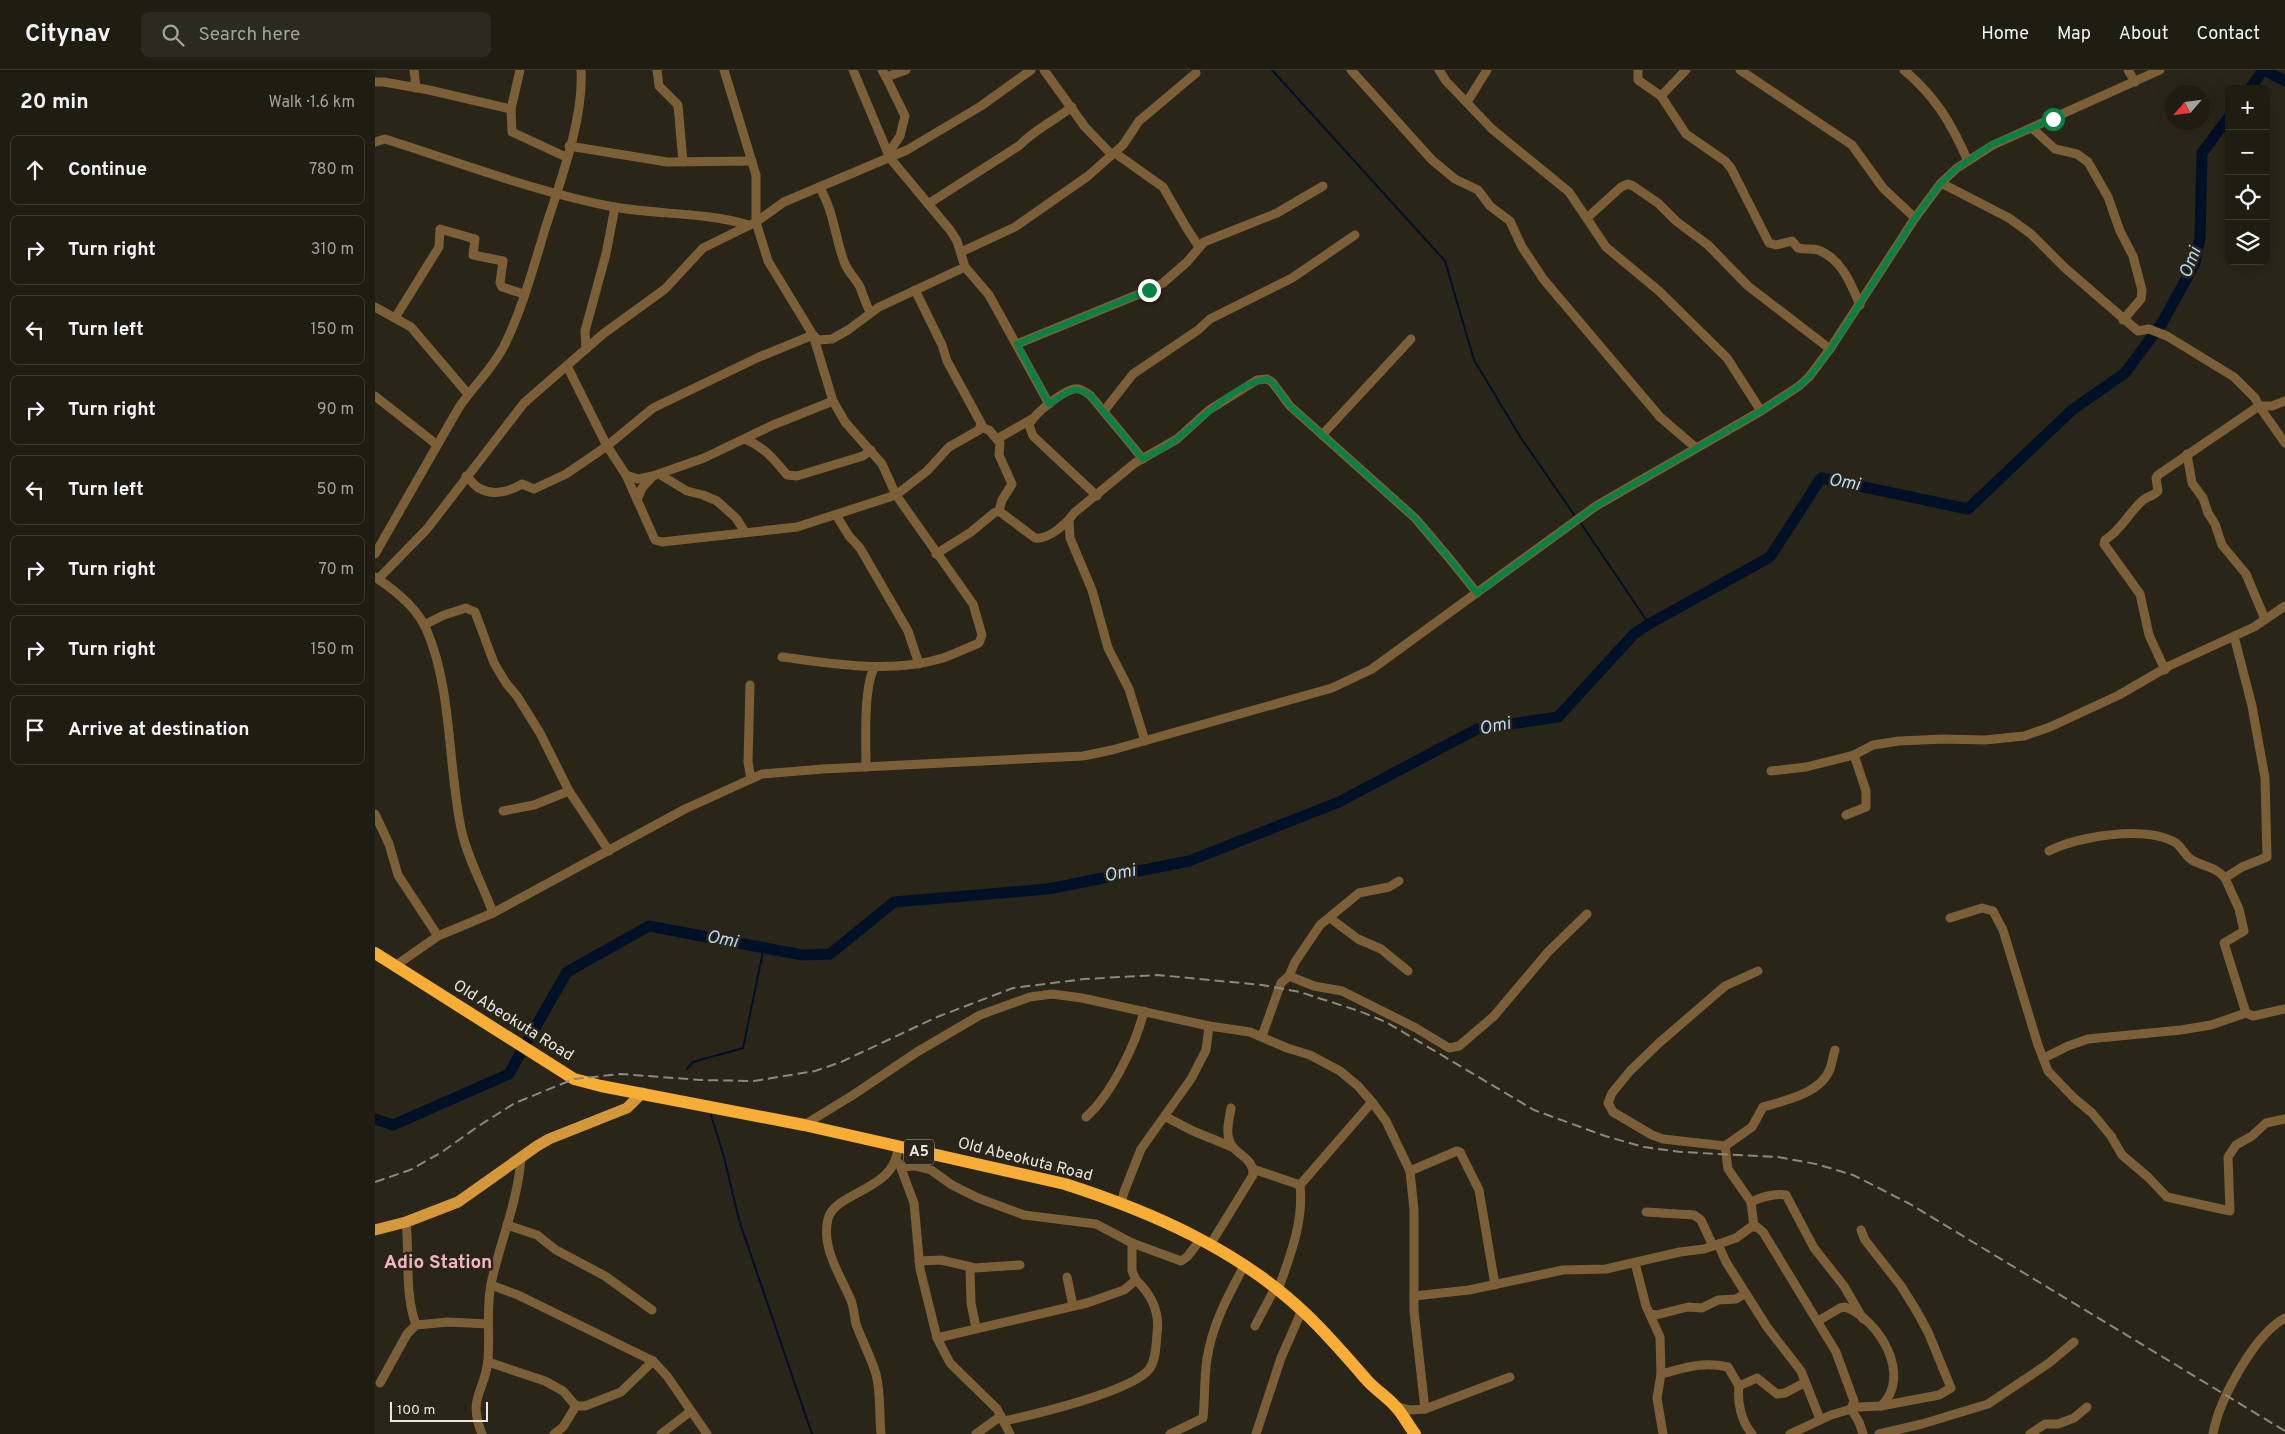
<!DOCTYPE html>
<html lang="en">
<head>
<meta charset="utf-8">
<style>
	:root { --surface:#1f1c12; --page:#2c2920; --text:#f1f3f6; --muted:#a1a19f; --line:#3c3a32 }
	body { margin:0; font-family:Overpass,sans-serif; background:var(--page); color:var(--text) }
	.controls { position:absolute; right:15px; top:15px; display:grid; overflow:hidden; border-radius:8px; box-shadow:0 5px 20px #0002 }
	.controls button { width:45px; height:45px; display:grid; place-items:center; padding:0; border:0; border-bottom:1px solid var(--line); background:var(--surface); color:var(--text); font:25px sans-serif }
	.compass { position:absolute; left:1790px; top:15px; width:45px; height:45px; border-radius:50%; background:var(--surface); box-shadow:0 5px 20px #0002; rotate:242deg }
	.scale { position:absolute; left:15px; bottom:12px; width:98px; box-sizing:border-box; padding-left:5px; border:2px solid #e8e6de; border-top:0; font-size:14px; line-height:18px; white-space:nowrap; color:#e8e6de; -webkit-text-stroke:4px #292518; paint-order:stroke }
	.stop { position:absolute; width:15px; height:15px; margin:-11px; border:4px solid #0b8043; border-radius:50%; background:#fff }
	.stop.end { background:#0b8043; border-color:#fff; box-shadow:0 1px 5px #0008 }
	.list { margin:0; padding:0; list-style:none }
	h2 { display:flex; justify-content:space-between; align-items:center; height:65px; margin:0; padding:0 20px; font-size:21px }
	h2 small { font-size:16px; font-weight:400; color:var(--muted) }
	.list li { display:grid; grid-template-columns:32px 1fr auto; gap:15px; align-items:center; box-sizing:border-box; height:70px; margin:0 10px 10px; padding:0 10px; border:1px solid var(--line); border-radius:8px }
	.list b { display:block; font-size:19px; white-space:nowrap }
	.list em { font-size:16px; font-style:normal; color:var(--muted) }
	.icon { flex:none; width:28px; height:28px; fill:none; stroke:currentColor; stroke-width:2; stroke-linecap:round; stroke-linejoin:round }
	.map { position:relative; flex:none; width:1910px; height:1364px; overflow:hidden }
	header { display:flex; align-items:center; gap:30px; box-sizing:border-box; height:70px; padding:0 25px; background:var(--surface); border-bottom:1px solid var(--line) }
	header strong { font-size:24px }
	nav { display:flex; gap:28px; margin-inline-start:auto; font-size:18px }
	.search { width:350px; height:45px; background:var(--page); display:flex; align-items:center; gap:12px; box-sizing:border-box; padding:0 18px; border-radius:8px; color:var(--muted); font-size:19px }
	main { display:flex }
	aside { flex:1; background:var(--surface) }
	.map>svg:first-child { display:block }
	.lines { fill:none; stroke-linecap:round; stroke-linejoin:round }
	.stream { stroke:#001026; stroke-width:2 }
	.river { stroke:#001026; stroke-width:11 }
	.minor { stroke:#7c5f36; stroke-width:9 }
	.major { stroke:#d49739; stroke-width:11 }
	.highway { stroke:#f7ad36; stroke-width:12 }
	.rail { stroke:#8b887d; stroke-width:2; stroke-dasharray:10 5; stroke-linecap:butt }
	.route { stroke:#0b8043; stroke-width:6 }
	.labels { text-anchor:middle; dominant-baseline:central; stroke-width:5; stroke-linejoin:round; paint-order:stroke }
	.shield { fill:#292518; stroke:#afaca3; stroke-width:1 }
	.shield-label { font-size:15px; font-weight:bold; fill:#e8e6de }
	.street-label { font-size:16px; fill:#e8e6de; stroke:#292518 }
	.water-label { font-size:18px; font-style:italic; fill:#bbd8f3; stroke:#292518 }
	.quarter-label { font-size:19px; font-weight:bold; fill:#f7b4c5; stroke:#292518 }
</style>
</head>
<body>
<header>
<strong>Citynav</strong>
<div class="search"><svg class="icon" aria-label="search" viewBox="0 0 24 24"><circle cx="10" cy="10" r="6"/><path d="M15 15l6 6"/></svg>Search here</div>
<nav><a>Home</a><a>Map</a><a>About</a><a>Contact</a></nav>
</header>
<main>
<aside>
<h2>20 min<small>Walk · 1.6 km</small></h2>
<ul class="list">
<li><svg class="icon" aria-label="ahead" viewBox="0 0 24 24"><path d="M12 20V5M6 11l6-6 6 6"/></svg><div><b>Continue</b></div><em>780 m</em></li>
<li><svg class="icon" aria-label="right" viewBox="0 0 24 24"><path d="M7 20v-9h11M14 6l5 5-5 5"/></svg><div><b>Turn right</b></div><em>310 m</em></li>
<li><svg class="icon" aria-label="left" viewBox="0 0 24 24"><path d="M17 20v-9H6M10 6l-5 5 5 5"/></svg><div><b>Turn left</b></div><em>150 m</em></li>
<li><svg class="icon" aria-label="right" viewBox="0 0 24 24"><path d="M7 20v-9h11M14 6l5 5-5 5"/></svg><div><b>Turn right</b></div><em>90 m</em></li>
<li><svg class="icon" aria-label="left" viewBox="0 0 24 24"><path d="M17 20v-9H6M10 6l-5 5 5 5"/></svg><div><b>Turn left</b></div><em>50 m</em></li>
<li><svg class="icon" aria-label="right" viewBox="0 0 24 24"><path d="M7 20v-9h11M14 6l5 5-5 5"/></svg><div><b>Turn right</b></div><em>70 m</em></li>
<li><svg class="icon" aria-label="right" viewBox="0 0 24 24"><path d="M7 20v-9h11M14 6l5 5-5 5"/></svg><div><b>Turn right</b></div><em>150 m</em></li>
<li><svg class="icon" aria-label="arrive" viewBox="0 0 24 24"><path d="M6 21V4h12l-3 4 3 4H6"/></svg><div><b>Arrive at destination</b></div></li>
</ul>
</aside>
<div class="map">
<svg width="1910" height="1364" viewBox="0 0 1910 1364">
	<rect width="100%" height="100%" fill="#292518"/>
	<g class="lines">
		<!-- stream -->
		<g class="stream">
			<path d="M 897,0 L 1070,191 L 1099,290 L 1146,368 L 1200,446"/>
			<path d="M 1205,452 L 1274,554"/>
			<path d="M 312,999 L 318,992 L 368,978 L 389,877"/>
			<path d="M 336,1045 L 349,1087 L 364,1150 L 437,1364"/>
		</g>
		<!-- river -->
		<g class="river">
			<path d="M 1889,0 L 1910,11"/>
			<path d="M 1875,19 L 1888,0"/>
			<path d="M 153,970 L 192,902 L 274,856 L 427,885 L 455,884 L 519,832 L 673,819 L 814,791 L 964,732 L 1102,659 L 1183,647 L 1259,564 L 1274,554 L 1395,487 L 1446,408 L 1593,439 L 1697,340 L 1750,303 L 1787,253 L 1820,193 L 1825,168 L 1827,83 L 1854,47"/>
			<path d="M 0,1049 L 18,1055 L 134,1004 L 146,982"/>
		</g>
		<!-- minor -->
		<g class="minor">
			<path d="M 39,0 L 41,18"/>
			<path d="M 145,0 L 136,39 L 137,62 L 191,87"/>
			<path d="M 282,0 L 284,16 L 303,35 L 308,92"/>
			<path d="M 349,0 L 381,105 L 381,152 L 393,191 L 438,265 L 458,331 L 470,352 L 507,394 L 521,425 L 598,534 L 607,565 L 604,573 C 592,578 580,584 568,588 C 516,604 460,594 407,587"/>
			<path d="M 478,0 L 515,88 L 575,160 L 582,171 L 590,197 L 614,225 L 674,334"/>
			<path d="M 507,0 L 512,9"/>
			<path d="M 669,0 L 710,57 L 737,85"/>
			<path d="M 976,0 L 1057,90 L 1080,109 L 1103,120 L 1115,136 L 1135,151 L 1147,177 L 1169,210 L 1285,347 L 1321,378"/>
			<path d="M 1064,0 L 1071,11 L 1117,59 L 1194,122 L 1231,177 L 1284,221 L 1352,288 L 1386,341"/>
			<path d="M 1263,0 L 1263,10 L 1286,26 L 1311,64 L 1350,91 L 1356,98 L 1394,173 L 1401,175 L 1417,171 L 1423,178 C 1430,180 1437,178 1443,180 C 1467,189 1476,214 1485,235"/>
			<path d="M 1365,0 L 1477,75 L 1508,118 L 1540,148"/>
			<path d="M 1529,0 C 1561,27 1576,53 1593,91"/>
			<path d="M 1753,0 L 1760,12"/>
			<path d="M 0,12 L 9,12 L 54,20 L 136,39"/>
			<path d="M 1286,26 L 1311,0"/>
			<path d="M 1092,32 L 1112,0"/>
			<path d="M 1657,58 L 1680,79 L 1702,84 L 1713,92 L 1733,127 L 1745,161 L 1758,186 L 1767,220 L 1766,229 L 1748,250"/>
			<path d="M 0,72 L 10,69 C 86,93 160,122 239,137 C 284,145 330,142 374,155"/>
			<path d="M 194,76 L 292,92 L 377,91"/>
			<path d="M 740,83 L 788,117 L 811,157 L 824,177"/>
			<path d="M 513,84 L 525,66 L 530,46 L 512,9 L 514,6 L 531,0"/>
			<path d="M 1566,113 L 1634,148 L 1656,164 L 1690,198 L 1763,261 L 1774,259 L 1792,266 L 1859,307 L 1880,328 L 1884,336 L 1910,373"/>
			<path d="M 444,117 C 459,140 460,169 470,194 C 473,202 481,209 485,217 C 488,225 491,234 495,242"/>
			<path d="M 553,134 L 645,75 C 659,60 680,50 697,37"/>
			<path d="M 1212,148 L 1246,117 L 1253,114 L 1258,116 L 1283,133 L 1301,151 L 1333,175 L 1373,216 L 1455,279"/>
			<path d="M 586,182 L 640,157 L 713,106 L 748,75 L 764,51 L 821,3"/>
			<path d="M 0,237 L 36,257 L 93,324"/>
			<path d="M 20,248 L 64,177 L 65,159 L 100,169 L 98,185 L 128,191 L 125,213 L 127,217 L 149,224"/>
			<path d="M 642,274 L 774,220 L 788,213 L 812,192 L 829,172 L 902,143 L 948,116"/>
			<path d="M 211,279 L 210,261 L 231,184 L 240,137"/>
			<path d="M 192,296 L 232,376 L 251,405 L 280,470 L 287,472 L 422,457 L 521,425 L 552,401 L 574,377 L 604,360 L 607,355 L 572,291 L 567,275 L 540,220"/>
			<path d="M 0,326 L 61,374"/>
			<path d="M 1885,336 L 1897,336 L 1910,331"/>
			<path d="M 729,341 L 758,304 L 823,260 L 835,249 L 917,208 L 980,165"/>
			<path d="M 605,357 L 614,360 L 625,373 L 624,385 L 637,414 L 627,430 L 624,441"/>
			<path d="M 947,365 L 1036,269"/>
			<path d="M 370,369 C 389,377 399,389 412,405 L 422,406 L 488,386 L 496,380"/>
			<path d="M 622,369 L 657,349"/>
			<path d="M 1812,384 L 1817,413 L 1828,428 L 1833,443 L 1840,454 L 1847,475 L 1871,504 L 1890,549"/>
			<path d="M 284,404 L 312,421 L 328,425 L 342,431 L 361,448 L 370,462"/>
			<path d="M 251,405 L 263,409 L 278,406 L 329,388 L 398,355 L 458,331"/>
			<path d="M 91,406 C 96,410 100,417 106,419 C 118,426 136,421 147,414 L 159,419 L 191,404 L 232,376 L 278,338 L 384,287 L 438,265 L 443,270 L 457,269 L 473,260 L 504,237 L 590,197"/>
			<path d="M 722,426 L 658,366 L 654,355 C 659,344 692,316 704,319 C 708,320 712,323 715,325 L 768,389"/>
			<path d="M 262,430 L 267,418 L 278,406"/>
			<path d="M 461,445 L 474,466 L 485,478 L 533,561 L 544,594"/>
			<path d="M 694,450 L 695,468 L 717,520 L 733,578 L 754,619 L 770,671"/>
			<path d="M 0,484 L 83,339 C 97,317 118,299 130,274 C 148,237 159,195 171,156 C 186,110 209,47 206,0"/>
			<path d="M 561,484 L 596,462 L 619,443 L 624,441 L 660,468 C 674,470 692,453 699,443 L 760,393 L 802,369 L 834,340 L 882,310 L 892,309 L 897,312 L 915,336 L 1040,448 L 1074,488 L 1102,523"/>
			<path d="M 0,507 C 20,520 43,538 52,561 C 77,619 73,696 86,758 C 92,788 108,815 118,843"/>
			<path d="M 3,509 L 52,459 L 149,333 L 228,264 L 290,219 L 328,178 L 381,152 L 409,132 L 532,80 L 606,36 L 656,0"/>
			<path d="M 49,555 L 69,545 L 91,538 L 100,542 L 119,593 L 131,613 L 142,626 L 165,663 L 194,721 L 234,781"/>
			<path d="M 1859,566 L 1877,636 L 1890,708 L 1892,787 L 1867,797 L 1850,808 L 1864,839 L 1869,861 L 1849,873 L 1871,943 L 1878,946 L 1910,939"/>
			<path d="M 1790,600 L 1774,565 L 1765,524 L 1729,474 L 1730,470 C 1746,460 1753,444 1766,432 C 1771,426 1778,427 1783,421 L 1781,408 L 1783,405 L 1884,336"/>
			<path d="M 375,615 L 373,692 L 376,709"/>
			<path d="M 491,697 C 491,674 488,615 500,597"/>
			<path d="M 1396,701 L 1431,697 L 1479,685 L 1498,675 L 1524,671 L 1569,669 L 1610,670 L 1649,666 L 1675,657 L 1744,625 L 1794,596 L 1879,557 L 1910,536"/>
			<path d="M 128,741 L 159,735 L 194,721"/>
			<path d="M 0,744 L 14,774 L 23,805 L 63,866"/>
			<path d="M 1471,745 L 1491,737 L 1491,721 L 1479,685"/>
			<path d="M 1674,781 C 1703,766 1771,755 1801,773 C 1807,777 1810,786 1817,790 C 1829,797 1840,796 1850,808"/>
			<path d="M 955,848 L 983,869 L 1006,879 L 1033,901"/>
			<path d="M 1575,848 L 1607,838 L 1618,841 L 1628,860 L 1663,975 L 1673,1001 L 1699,1028 L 1717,1043 L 1736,1066 L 1747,1085 L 1773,1107 L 1792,1127 L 1855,1141 L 1853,1087 L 1861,1075 L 1877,1066 L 1891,1053 L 1910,1049"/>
			<path d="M 20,896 L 63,866 L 118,843 L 310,739 L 387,704 L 448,699 L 708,686 L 737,680 L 957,618 L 997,599 L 1221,436 L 1386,341 L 1424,316 L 1434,307 L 1455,279 L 1540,148 L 1566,113 L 1582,98 L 1618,75 L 1785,0"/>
			<path d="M 914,906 L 939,916 L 967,921 L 1041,958 L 1074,978 L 1084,976 L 1119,946 L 1173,882 L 1212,844"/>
			<path d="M 887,966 L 906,913 L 914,906 L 920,892 L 945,855 L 984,823 L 1014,817 L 1024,811"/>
			<path d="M 1669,988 L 1693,976 L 1713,969 L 1806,960 L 1836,955 L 1871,943"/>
			<path d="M 711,1047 C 736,1025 761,974 769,941"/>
			<path d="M 791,1047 L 818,1061 L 857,1077"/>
			<path d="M 429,1055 L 478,1025 L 542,982 L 605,945 L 655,927 L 677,924 L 707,928 L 834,956 L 875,962 L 912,978 L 935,985 L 965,1001 L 983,1016 L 997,1032 L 1011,1051 L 1035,1101 L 1039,1140 L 1039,1241 L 1050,1339 L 1035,1340 L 1020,1336"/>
			<path d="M 1350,1076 L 1288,1069 L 1277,1065 L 1238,1042 L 1233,1033 L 1237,1023 L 1255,1001 L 1284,973 L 1350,916 L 1383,901"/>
			<path d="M 524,1093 L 539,1133 L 545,1199 L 562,1268 L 575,1293 L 622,1339 L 635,1364"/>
			<path d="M 526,1097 L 540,1096 L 556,1100 L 577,1115 L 603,1128 L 649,1145 L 721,1154 L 757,1173 L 806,1191 L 812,1187 L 825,1170"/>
			<path d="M 878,1099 L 925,1115"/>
			<path d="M 1035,1101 L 1082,1081 L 1085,1082 L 1104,1120 L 1120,1215"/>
			<path d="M 1376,1132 C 1387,1127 1398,1123 1411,1125 L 1439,1178 L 1469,1216 L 1488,1249"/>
			<path d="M 746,1134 L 749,1122 L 766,1079 L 816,1009 L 831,980 L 834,956"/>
			<path d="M 1271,1142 L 1319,1145 L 1326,1150 L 1338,1176"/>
			<path d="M 31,1152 C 35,1186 29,1222 41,1255"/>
			<path d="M 132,1155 L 162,1165 L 181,1180 L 230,1206 L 277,1240"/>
			<path d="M 1379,1157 L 1376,1132 L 1353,1099 L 1350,1076 L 1377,1057 L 1388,1037 C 1411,1030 1445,1024 1455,999 C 1457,993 1458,986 1460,980"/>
			<path d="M 1343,1174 L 1351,1192 L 1392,1257 L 1426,1301 L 1445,1349"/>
			<path d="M 835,1175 L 878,1105 C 879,1090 866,1087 858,1077 C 849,1066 854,1051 856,1038"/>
			<path d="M 544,1191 L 566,1190 L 600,1198 L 645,1195"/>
			<path d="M 1260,1193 L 1271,1236 L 1285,1267 L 1286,1304 L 1282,1328 L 1288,1364"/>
			<path d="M 595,1197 L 596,1233 L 601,1258"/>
			<path d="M 692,1207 L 698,1236"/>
			<path d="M 116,1215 L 143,1225 L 278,1291 L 292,1306 L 332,1364"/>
			<path d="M 903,1220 C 915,1186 929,1152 925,1115 L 997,1032"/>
			<path d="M 1039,1226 L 1094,1220 L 1188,1200 L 1231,1199 L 1305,1182 L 1329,1179 L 1361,1168 L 1376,1157 L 1382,1157 L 1388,1162 L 1461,1282 L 1479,1331 L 1476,1339"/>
			<path d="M 1275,1244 L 1281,1245 L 1313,1237 L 1327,1238 L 1343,1230 L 1361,1229 L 1371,1223"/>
			<path d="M 1443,1251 L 1465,1238 L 1470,1237 C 1504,1249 1538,1306 1506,1336"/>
			<path d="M 880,1256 L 900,1218"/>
			<path d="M 562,1268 L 712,1233 L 749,1220 L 761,1210 L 757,1201 L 757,1173"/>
			<path d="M 113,1292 L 170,1311 L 188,1321 L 201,1336"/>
			<path d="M 1286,1304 C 1310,1298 1327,1291 1353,1297 L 1364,1316 L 1382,1308 L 1402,1324 L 1410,1323 L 1429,1313"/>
			<path d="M 5,1313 L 32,1264 L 41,1255 L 73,1252 L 113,1254"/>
			<path d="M 1364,1316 C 1362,1332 1366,1351 1377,1364"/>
			<path d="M 1050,1339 L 1135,1307"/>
			<path d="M 1476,1339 L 1484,1352 L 1488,1364"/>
			<path d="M 629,1351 C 657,1345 760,1321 775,1298 C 781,1289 781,1275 782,1264 C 785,1243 777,1225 761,1210"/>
			<path d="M 107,1364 C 92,1327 110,1322 113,1290 C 115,1265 111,1239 116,1214 C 125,1172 143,1131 146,1088"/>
			<path d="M 179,1364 L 188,1357 L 201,1336 L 210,1336 L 246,1322 L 278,1291"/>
			<path d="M 286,1364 L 316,1341"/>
			<path d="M 506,1364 C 504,1344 506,1323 501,1304 C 496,1287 487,1271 481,1254 C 479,1246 479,1236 475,1228 C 465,1205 446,1177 453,1149 C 460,1121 521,1121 523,1077"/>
			<path d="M 601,1364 L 626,1346"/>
			<path d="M 795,1364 L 828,1348 C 830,1328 829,1309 832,1289 C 837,1255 853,1226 869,1196"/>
			<path d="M 881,1364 L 906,1288 L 927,1240"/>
			<path d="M 1415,1364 L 1456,1345 L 1483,1337 L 1506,1336 L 1564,1325 L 1576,1318 L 1553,1262 L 1541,1240 L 1526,1216 L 1490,1170 L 1486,1160"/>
			<path d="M 1504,1364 L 1547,1354 L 1613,1334 L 1674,1293 L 1699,1272"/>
			<path d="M 1655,1364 L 1670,1354 L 1683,1354 L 1699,1348 L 1712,1337"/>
			<path d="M 1838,1364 C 1844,1330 1879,1265 1910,1248"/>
		</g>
		<!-- major -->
		<path class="major" d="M 0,1160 L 31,1152 L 83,1132 L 162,1076 L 174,1069 L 252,1038 L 267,1023"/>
		<!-- highway -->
		<path class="highway" d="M 0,883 L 199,1009 L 226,1016 L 429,1055 L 690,1114 C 777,1142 864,1180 931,1244 C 952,1264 971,1286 990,1308 C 999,1319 1011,1326 1020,1336 C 1028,1344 1033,1355 1040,1364"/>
		<!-- rail -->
		<path class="rail" d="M 0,1112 L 35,1100 L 67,1082 L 102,1057 L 140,1033 L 199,1009 L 246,1004 L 325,1010 L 379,1011 L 440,1001 L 466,992 L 562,947 L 638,918 L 709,909 L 783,905 L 887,915 L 925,922 L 984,941 L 1011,952 L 1159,1040 L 1230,1066 L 1269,1077 L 1306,1082 L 1403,1087 L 1441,1094 L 1478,1105 L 1535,1134 L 1910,1361"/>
	</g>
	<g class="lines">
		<!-- route -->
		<path class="route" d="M 774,220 L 642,274 L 674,334 C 692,324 695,313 715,325 L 768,389 C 779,383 791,377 802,369 C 825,350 861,313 892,309 L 897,312 L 915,336 L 1040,448 L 1074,488 L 1102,523 L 1221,436 L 1386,341 L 1424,316 L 1434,307 L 1455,280 L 1540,148 L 1566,113 L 1582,98 L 1618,74 L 1678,49"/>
	</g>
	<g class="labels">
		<!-- shield labels -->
		<rect class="shield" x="529" y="1069.5" width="30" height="25" rx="4"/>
		<g class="shield-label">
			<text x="544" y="1082">A5</text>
		</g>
		<!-- street labels -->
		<g class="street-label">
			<text transform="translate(138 951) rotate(32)">Old Abeokuta Road</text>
			<text transform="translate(650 1090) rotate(14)">Old Abeokuta Road</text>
		</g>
		<!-- water labels -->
		<g class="water-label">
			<text transform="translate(1816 193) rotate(-69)">Omi</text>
			<text transform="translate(1469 413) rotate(10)">Omi</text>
			<text transform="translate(1120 657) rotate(-11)">Omi</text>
			<text transform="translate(745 804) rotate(-11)">Omi</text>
			<text transform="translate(347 870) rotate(11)">Omi</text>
		</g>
		<!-- quarter labels -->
		<g class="quarter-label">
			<text x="63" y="1193">Adio Station</text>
		</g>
	</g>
</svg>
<div class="controls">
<button>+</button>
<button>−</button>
<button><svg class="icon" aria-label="locate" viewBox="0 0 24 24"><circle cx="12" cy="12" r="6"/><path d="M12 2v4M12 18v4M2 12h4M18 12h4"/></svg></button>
<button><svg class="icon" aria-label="layers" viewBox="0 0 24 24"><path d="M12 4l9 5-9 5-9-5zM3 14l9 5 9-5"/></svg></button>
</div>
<svg class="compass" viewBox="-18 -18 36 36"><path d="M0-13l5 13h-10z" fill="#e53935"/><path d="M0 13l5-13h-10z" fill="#a1a19f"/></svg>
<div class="scale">100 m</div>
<div class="stop" style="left:1678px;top:49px"></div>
<div class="stop end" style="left:774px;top:220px"></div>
</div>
</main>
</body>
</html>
